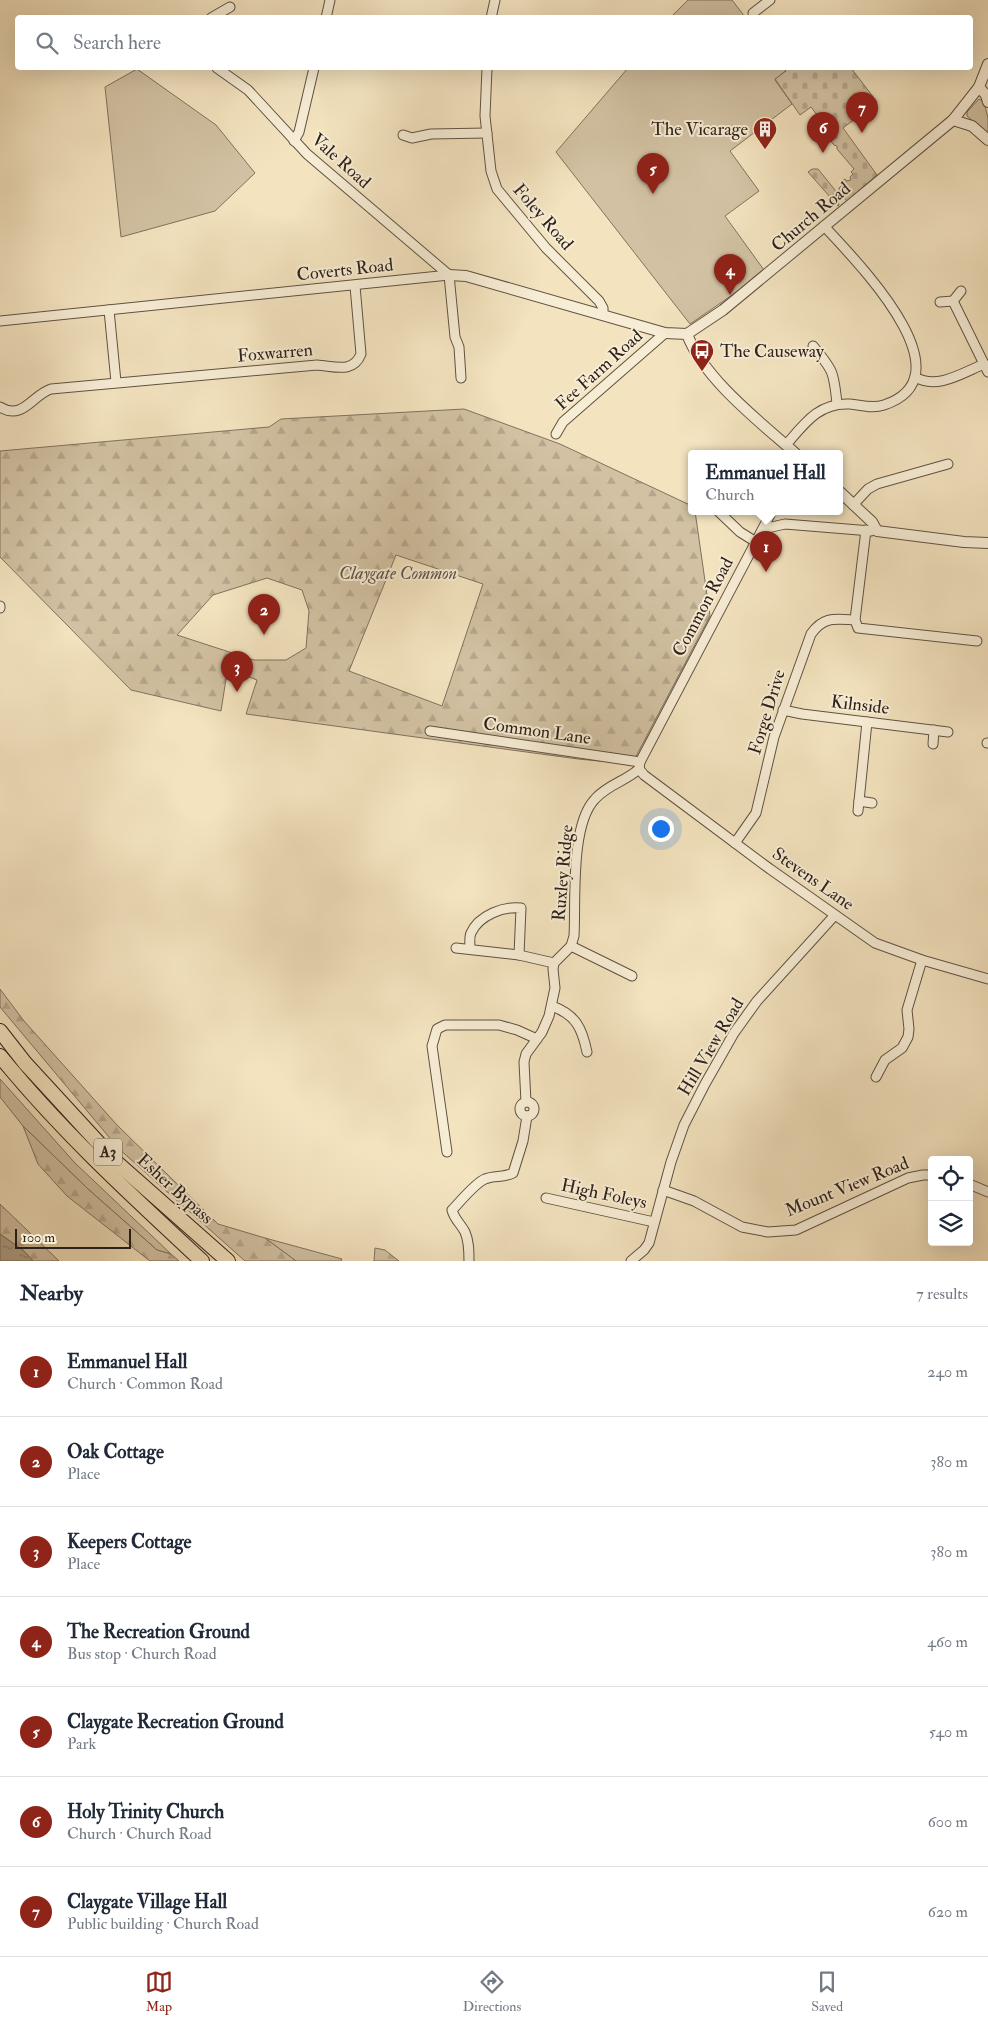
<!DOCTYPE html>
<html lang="en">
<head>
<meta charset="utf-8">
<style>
	:root { --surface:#fff; --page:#f6f6f7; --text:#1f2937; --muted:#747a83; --line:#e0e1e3; --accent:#8f2418 }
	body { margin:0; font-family:"IM FELL Double Pica",serif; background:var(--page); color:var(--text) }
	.controls { position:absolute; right:15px; bottom:15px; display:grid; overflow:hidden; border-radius:5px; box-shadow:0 5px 20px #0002 }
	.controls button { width:45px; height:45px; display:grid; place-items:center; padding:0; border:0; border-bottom:1px solid var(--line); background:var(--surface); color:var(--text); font:25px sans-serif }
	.scale { position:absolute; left:15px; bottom:12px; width:116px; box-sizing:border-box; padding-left:5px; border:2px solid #2e211a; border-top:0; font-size:14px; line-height:18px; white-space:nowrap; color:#2e211a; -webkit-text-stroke:4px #f7edd5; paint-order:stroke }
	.you { position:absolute; left:660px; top:828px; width:18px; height:18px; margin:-12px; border:4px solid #fff; border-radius:50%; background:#1a73e8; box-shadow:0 0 0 8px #1a73e833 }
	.badge { display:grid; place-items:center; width:32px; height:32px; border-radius:50%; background:var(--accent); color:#fff; font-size:16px; font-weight:700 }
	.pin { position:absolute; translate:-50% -41px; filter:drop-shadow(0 1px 2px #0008) }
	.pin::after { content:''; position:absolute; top:26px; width:18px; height:15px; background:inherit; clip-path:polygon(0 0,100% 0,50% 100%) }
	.popup { position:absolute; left:688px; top:450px; width:155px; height:65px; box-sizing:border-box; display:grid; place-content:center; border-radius:5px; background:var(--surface); filter:drop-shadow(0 1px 4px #0005); font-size:16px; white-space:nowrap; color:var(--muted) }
	.popup b { font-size:19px; color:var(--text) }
	.popup::after { content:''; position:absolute; left:50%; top:100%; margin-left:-10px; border:10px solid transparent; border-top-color:var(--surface) }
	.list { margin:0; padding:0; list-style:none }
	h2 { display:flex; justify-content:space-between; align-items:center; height:65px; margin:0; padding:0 20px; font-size:21px }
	h2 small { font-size:16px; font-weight:400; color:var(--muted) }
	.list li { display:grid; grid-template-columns:32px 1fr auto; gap:15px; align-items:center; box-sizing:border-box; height:90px; padding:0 20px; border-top:1px solid var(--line) }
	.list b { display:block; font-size:19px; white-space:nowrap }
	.list p { margin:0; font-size:16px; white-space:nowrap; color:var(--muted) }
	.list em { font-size:16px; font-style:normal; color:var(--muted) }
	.icon { flex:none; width:28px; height:28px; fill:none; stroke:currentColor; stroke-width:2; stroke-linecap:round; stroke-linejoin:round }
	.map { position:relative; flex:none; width:988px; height:1261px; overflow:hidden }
	.search { position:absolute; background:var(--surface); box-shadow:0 5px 20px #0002; left:15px; right:15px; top:15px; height:55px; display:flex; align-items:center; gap:12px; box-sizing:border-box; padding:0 18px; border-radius:5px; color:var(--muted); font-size:19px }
	.sheet { height:695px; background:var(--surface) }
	nav { display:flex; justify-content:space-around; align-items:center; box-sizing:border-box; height:70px; border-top:1px solid var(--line); background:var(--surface); font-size:14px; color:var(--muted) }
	nav a { display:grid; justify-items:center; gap:2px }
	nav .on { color:var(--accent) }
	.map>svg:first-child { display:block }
	.green { fill:#d2c2a3; stroke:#80725e }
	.forest { fill:url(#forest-firs); stroke:#80725e; fill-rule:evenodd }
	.cemetery { fill:url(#cemetery-stones); stroke:#80725e }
	.water { fill:url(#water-ripples); stroke:#7c6e5b }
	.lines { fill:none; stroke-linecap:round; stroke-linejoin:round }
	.minor-casing { stroke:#5f5243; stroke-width:11 }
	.tertiary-casing { stroke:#5f5243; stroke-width:12 }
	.trunk-casing { stroke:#2e211a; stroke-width:16 }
	.minor { stroke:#f7edd5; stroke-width:9 }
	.tertiary { stroke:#f7edd5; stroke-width:10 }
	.trunk { stroke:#f3e3bf; stroke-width:14 }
	.labels { text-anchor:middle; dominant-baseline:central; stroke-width:4; stroke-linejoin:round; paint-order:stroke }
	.shield { fill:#f7edd5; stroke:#6a5e52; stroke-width:1 }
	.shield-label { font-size:16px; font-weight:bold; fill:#2e211a }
	.poi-label { font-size:18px; fill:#2e211a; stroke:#f7edd5; text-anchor:end }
	.street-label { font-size:18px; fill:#2e211a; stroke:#f7edd5 }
	.park-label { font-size:18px; font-style:italic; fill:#5f5143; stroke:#f7edd5 }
</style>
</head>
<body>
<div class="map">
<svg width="988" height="1261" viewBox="0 0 988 1261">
	<defs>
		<pattern id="forest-firs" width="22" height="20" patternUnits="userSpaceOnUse" patternTransform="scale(1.25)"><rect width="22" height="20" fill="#d2c2a3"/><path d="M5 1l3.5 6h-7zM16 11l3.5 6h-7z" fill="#b5a68c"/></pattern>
		<pattern id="cemetery-stones" width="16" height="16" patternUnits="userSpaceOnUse" patternTransform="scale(1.25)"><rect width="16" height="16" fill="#d2c2a3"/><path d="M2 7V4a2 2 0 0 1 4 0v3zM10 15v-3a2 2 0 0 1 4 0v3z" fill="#b5a68c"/></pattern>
		<pattern id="water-ripples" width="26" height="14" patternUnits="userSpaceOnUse" patternTransform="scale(1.25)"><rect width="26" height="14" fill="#b0a187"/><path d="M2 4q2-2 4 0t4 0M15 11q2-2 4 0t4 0" fill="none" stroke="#90836e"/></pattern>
	</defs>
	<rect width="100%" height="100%" fill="#f3e3bf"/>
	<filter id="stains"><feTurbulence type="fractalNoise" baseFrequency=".004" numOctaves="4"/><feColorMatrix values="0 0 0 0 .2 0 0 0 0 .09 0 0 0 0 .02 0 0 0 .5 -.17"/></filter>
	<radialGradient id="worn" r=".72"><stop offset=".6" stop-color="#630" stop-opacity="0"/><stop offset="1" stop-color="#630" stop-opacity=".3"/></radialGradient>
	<!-- green -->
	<g class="green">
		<path d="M 688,0 L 732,0 L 745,17 L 671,17 Z"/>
		<path d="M 628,68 L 784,68 L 786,70 L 775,80 L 792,104 L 730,151 L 759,191 L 725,216 L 764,270 L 738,291 L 690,324 L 556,152 Z"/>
		<path d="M 137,69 L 216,125 L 255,173 L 215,211 L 121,237 L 105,87 Z"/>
		<path d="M 979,99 L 984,102 L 988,118 L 988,134 L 967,116 L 967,112 Z"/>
		<path d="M 0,1079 L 75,1163 L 171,1254 L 157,1250 L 88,1189 L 23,1126 L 0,1097 Z"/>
		<path d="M 265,1238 L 342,1259 L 341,1261 L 296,1261 Z"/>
	</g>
	<!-- forest -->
	<g class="forest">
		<path d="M 464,409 L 560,444 L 692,506 L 692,511 L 695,511 L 710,616 L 632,764 L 578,759 L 246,714 L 257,680 L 241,674 L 226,679 L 221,711 L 131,690 L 0,557 L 0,451 L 269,427 L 281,419 ZM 396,555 L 483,584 L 442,706 L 349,671 ZM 267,578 L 302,590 L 309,611 L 306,648 L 286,660 L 254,660 L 177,635 L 213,595 Z"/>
		<path d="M 0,989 L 24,1021 L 117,1125 L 218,1224 L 265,1238 L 296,1261 L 245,1261 L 119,1149 L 0,1007 Z"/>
		<path d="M 23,1126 L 88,1189 L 157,1250 L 171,1254 L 179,1261 L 150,1261 L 67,1196 L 38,1164 Z"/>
		<path d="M 0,1204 L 59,1261 L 33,1261 L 24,1251 L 0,1234 Z"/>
		<path d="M 375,1248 L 385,1250 L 399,1261 L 374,1261 Z"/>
	</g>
	<!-- cemetery -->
	<g class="cemetery">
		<path d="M 784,68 L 851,68 L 877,102 L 843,128 L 877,175 L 847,201 L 840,193 L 839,188 L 844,183 L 843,180 L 845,179 L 846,181 L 851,180 L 850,177 L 853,174 L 851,172 L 854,169 L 837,149 L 837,146 L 834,145 L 830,140 L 830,130 L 825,130 L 826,127 L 811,107 L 800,115 L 775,79 L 786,71 Z"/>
		<path d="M 812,169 L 818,169 L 835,190 L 839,205 L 838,206 L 808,172 Z"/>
	</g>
	<!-- water -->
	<path class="water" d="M 0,1234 L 24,1251 L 33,1261 L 0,1261 Z"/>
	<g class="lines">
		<!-- minor casing -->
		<g class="minor-casing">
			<g id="minor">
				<path d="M 753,13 L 770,0"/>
				<path d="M 211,18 L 230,7"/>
				<path d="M 326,18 L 330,0"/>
				<path d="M 491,18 L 495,0"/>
				<path d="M 217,68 L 248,90 L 307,154 L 449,275"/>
				<path d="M 487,68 L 485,116 L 491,171 L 497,189 L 546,248 L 599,301 L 603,308 L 603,315"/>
				<path d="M 403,135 L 412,138 L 431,134 L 487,133"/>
				<path d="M 294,141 L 299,132 L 314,68"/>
				<path d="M 449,275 L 455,337 L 459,347 L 461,378"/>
				<path d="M 953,301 L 988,372"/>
				<path d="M 940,302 L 953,301 L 961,291"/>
				<path d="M 109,310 L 116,382"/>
				<path d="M 0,321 L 449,275"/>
				<path d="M 813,346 C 833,370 834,372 837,404"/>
				<path d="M 915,377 C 937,390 962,373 984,364"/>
				<path d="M 0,407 C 23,421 32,395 51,389 L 317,365 C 334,366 353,374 361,354 L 355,286"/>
				<path d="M 556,434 L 563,422 L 665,333"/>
				<path d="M 786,445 C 804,424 819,402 850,404 C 861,405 872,409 884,405 C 972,376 854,259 824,226"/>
				<path d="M 853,505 L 868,489 L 877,484 L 948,464"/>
				<path d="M 718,511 L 740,532 L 756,542"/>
				<path d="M 763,529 L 785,524 L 871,531"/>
				<path d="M 866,530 L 855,620 L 858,628 L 977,641"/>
				<path d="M 0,606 L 0,608"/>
				<path d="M 783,710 L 802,714 L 948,732"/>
				<path d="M 430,731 L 640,762"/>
				<path d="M 987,743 L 988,743"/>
				<path d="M 933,744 L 934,730"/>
				<path d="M 639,769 L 644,775 L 770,869 L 875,943 L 922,960 L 988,979"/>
				<path d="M 639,769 L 640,762 L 772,511"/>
				<path d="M 859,801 L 872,803"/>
				<path d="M 858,811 L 867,722"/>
				<path d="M 735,843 L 756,813 L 774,737 L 811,634 C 824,616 835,619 855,620"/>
				<path d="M 571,946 L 632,976"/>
				<path d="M 456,948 L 519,955 L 554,963"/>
				<path d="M 470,949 C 470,944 469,937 471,933 C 479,915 504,906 521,908 L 519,955"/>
				<path d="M 552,1006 C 576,1015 582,1028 587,1052"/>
				<path d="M 876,1077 L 885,1060 L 902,1048 L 908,1037 L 909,1029 L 907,1010 L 922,960"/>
				<path d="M 526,1102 L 524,1062 L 526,1054 L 542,1032 L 549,1016 L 555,988 L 553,969 L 554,963 L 571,946 L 574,936 C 576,901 570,825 595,799 C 607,785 626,781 639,769"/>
				<circle cx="527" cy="1109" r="7"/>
				<path d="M 447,1152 L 432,1046 L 437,1029 L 445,1025 L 499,1025 L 517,1030 L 537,1039"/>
				<path d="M 969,1184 L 988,1192"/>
				<path d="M 663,1190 L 694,1201 L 742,1227 L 768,1232 L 796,1230 L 908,1178 L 923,1175 L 932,1175"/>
				<path d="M 546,1198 L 654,1222"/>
				<path d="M 469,1261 C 469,1251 469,1241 465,1232 C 461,1224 454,1219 452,1210 C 460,1202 475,1183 485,1179 C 494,1175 504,1178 513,1173 L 523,1141 L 527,1116"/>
				<path d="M 631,1261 L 644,1250 L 649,1243 L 671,1162 L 684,1125 L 705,1084 L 734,1033 L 757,1001 L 835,915"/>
			</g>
		</g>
		<!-- tertiary casing -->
		<g class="tertiary-casing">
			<g id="tertiary">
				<path d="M 979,87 L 986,95 L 988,102"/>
				<path d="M 953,120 L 972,126 L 988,140"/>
				<path d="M 449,275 L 466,276 L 665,333 L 687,334 L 723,310 L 953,120 L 979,87 L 988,64"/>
				<path d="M 687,334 C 703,378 760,422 795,453"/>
				<path d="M 840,492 L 872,522 L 877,531 L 964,542 L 988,543"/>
			</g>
		</g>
		<!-- trunk casing -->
		<g class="trunk-casing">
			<g id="trunk">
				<path d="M 0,1031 L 25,1063 L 116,1162 L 228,1261"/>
				<path d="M 0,1056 C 61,1131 132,1196 202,1261"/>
			</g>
		</g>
		<!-- minor -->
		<use href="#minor" class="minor"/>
		<!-- tertiary -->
		<use href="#tertiary" class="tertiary"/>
		<!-- trunk -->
		<use href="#trunk" class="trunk"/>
	</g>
	<!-- icons -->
	<defs>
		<g id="building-pin" transform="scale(1.25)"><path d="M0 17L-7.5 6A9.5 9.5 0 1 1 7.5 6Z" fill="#8f2418" stroke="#f7edd5"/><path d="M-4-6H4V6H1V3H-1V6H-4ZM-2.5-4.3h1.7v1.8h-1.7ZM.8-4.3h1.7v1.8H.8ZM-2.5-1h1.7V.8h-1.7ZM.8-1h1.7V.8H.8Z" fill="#fff"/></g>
		<g id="bus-pin" transform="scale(1.25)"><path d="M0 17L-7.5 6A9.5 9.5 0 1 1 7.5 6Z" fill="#8f2418" stroke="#f7edd5"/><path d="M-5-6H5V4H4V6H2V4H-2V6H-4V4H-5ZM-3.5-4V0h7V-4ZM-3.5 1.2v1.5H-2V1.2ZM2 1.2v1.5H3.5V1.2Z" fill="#fff"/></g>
	</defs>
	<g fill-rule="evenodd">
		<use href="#building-pin" x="765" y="129"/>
		<use href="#bus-pin" x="702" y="351"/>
	</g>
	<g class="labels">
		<!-- shield labels -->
		<rect class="shield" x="94" y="1138.5" width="28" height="27" rx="4"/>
		<g class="shield-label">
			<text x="108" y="1152">A3</text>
		</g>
		<!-- poi labels -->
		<g class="poi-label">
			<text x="748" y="129">The Vicarage</text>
			<text x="720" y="351" text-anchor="start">The Causeway</text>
		</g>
		<!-- street labels -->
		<g class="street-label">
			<text transform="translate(341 161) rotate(42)">Vale Road</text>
			<text transform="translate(543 217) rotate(49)">Foley Road</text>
			<text transform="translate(811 217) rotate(-40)">Church Road</text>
			<text transform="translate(345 270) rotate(-6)">Coverts Road</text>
			<text transform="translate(275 353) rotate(-5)">Foxwarren</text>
			<text transform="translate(599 370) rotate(-42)">Fee Farm Road</text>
			<text transform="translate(703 607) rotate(-62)">Common Road</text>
			<text transform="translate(860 705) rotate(7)">Kilnside</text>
			<text transform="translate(767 712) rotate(-73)">Forge Drive</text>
			<text transform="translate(537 731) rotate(8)">Common Lane</text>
			<text transform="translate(563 873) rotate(-85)">Ruxley Ridge</text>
			<text transform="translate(813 879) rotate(35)">Stevens Lane</text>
			<text transform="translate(711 1047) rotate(-59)">Hill View Road</text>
			<text transform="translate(847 1187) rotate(-22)">Mount View Road</text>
			<text transform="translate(175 1189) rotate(42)">Esher Bypass</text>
			<text transform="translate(604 1194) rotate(12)">High Foleys</text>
		</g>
		<!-- park labels -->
		<g class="park-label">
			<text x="398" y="573">Claygate Common</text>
		</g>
	</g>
	<rect width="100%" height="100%" filter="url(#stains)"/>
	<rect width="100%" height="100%" fill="url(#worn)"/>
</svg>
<div class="controls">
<button><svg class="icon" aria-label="locate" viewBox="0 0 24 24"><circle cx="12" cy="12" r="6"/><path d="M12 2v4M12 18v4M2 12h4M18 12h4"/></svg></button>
<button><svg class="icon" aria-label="layers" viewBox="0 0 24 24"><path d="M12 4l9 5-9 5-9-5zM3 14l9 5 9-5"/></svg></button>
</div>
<div class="scale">100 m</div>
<div class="you"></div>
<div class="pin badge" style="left:766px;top:572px">1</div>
<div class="popup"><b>Emmanuel Hall</b>Church</div>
<div class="pin badge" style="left:264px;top:635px">2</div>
<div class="pin badge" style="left:237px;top:692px">3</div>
<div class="pin badge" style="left:730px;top:295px">4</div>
<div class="pin badge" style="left:653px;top:194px">5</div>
<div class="pin badge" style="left:823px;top:153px">6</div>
<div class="pin badge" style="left:862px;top:133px">7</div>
<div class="search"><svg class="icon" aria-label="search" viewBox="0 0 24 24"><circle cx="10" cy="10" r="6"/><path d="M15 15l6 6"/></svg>Search here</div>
</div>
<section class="sheet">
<h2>Nearby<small>7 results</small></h2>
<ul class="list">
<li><span class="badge">1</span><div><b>Emmanuel Hall</b><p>Church · Common Road</p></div><em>240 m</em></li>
<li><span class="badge">2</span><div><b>Oak Cottage</b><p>Place</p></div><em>380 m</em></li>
<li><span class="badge">3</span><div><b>Keepers Cottage</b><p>Place</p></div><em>380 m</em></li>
<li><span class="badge">4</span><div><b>The Recreation Ground</b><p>Bus stop · Church Road</p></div><em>460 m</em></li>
<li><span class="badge">5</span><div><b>Claygate Recreation Ground</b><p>Park</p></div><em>540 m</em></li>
<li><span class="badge">6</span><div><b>Holy Trinity Church</b><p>Church · Church Road</p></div><em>600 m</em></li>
<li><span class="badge">7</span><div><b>Claygate Village Hall</b><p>Public building · Church Road</p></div><em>620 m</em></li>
</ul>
</section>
<nav>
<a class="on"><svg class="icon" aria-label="map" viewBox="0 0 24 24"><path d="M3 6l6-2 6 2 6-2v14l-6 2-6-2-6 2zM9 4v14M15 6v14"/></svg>Map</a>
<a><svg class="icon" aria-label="directions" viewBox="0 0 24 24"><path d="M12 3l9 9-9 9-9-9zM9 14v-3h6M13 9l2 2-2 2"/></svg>Directions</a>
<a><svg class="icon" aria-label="saved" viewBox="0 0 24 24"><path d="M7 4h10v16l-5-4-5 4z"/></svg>Saved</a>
</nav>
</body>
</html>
